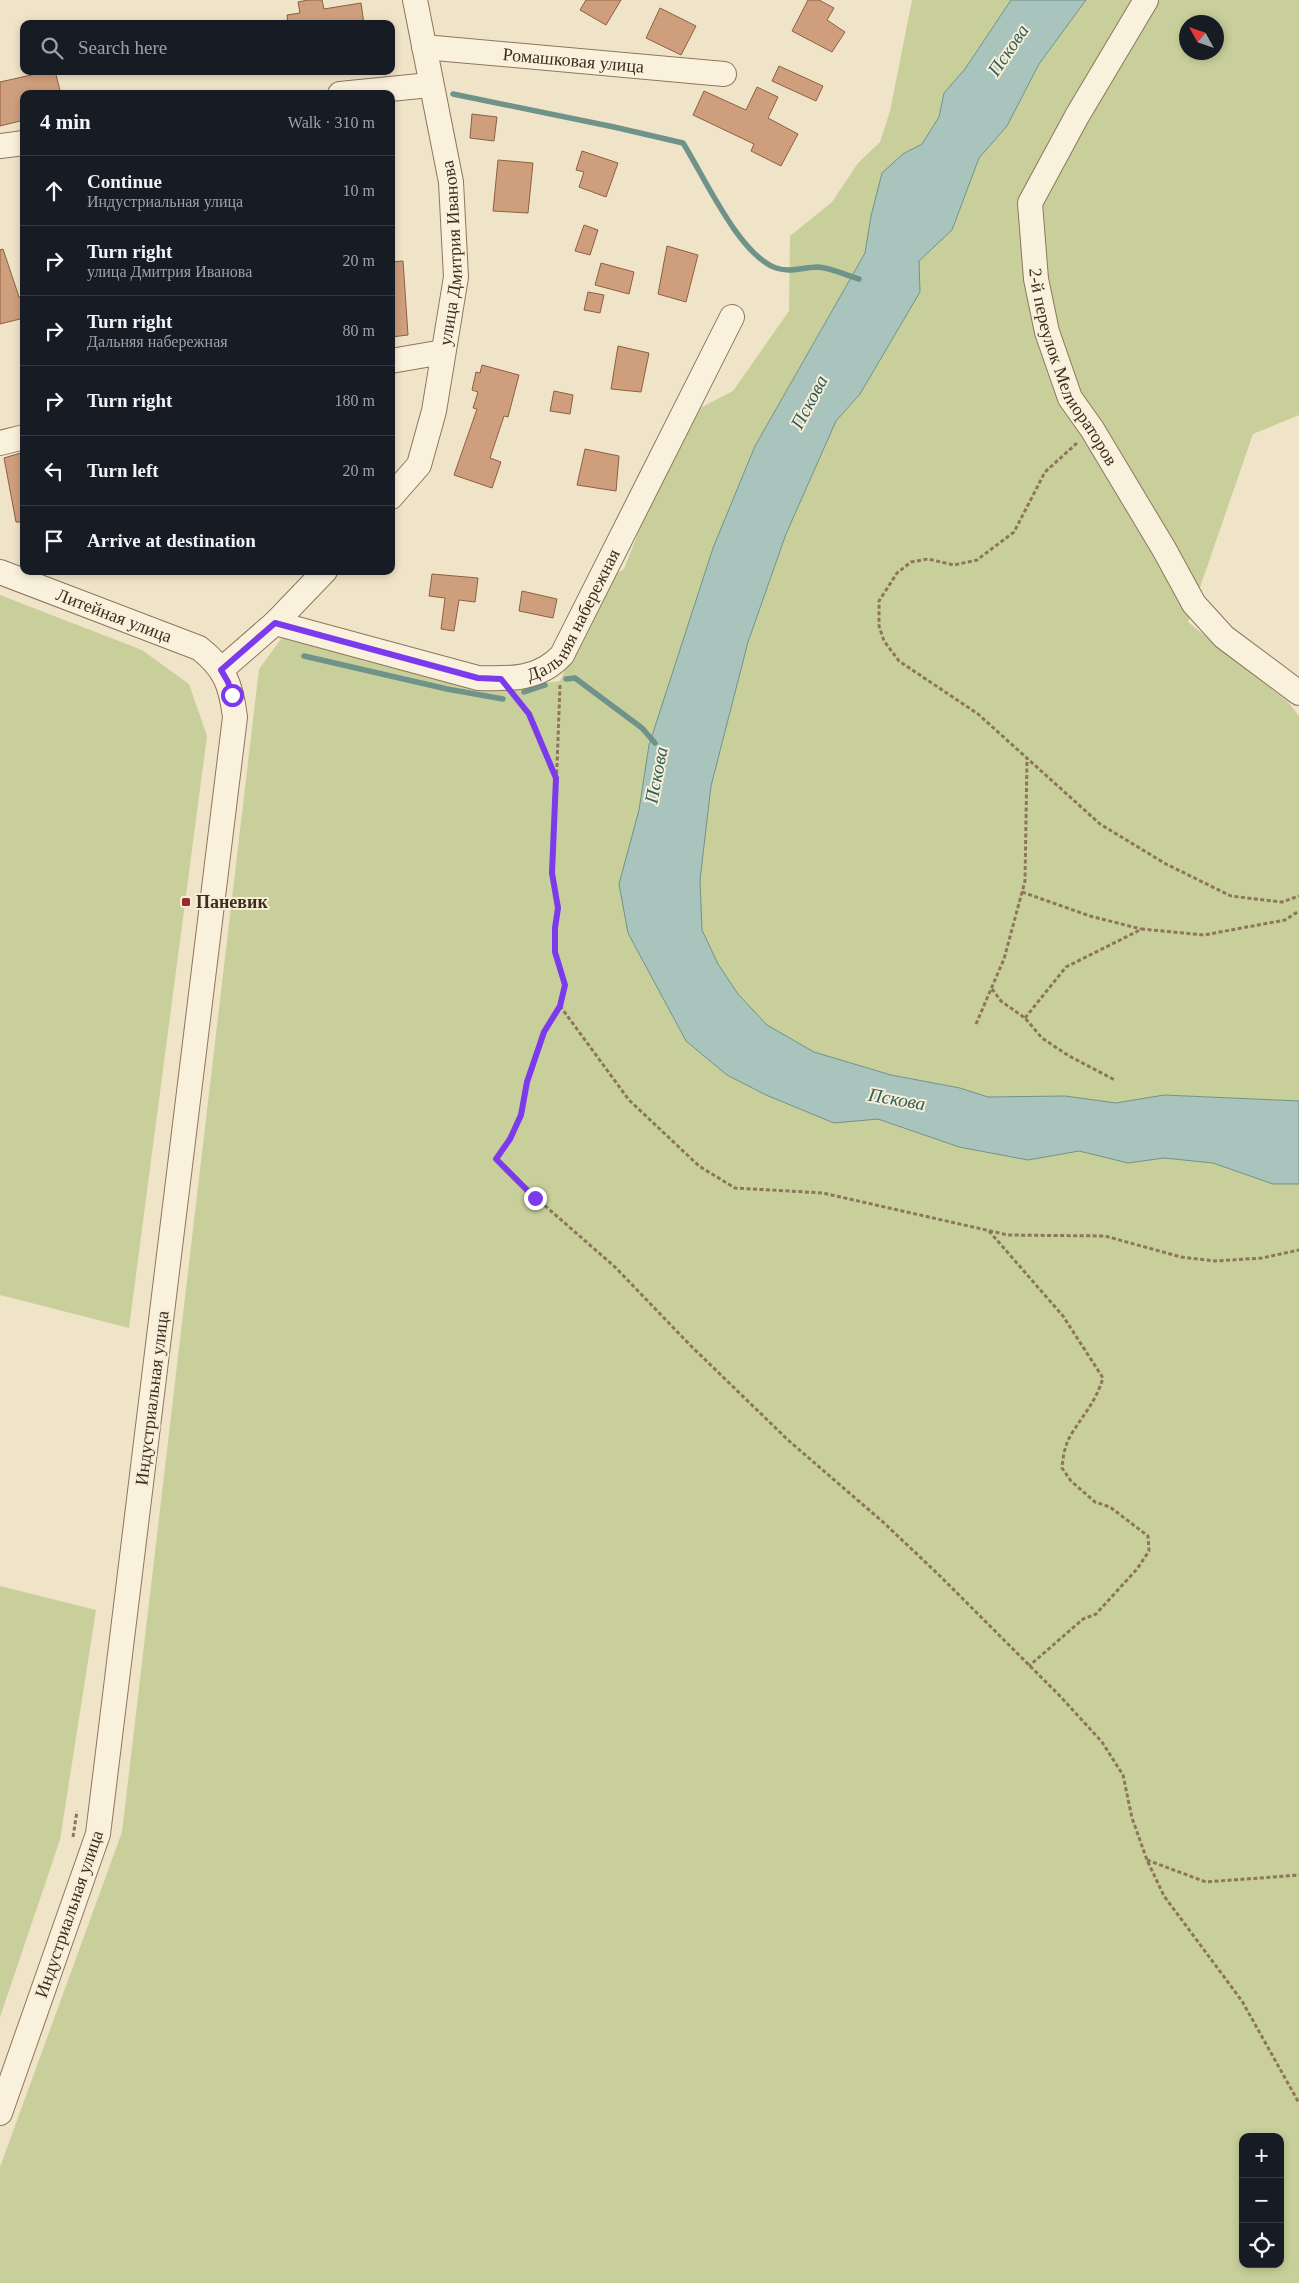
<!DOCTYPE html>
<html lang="en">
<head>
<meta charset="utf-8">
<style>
	:root { --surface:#171b24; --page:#20242c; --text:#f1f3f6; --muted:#9ea1a6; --line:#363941 }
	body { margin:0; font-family:Georgia,serif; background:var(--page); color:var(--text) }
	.controls { position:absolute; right:15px; bottom:15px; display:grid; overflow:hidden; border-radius:10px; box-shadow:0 2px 8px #0003 }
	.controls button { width:45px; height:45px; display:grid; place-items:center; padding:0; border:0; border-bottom:1px solid var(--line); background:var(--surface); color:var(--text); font:25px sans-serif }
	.compass { position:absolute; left:1179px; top:15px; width:45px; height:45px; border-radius:50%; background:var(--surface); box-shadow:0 2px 8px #0003; rotate:310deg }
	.stop { position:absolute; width:15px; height:15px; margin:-11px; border:4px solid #7c3aed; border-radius:50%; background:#fff }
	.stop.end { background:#7c3aed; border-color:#fff; box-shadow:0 1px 5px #0008 }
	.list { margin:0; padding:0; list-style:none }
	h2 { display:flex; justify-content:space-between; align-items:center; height:65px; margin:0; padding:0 20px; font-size:21px }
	h2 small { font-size:16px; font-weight:400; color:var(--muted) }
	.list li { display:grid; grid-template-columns:32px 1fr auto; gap:15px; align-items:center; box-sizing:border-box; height:70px; padding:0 20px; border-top:1px solid var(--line) }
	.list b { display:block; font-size:19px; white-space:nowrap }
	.list p { margin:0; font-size:16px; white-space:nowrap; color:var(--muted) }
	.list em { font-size:16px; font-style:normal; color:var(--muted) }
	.icon { flex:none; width:28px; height:28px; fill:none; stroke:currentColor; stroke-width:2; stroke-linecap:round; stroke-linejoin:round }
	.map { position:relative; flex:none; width:1299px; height:2283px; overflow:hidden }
	.search { position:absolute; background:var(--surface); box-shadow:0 2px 8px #0003; left:20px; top:20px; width:375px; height:55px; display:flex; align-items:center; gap:12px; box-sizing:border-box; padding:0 18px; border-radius:10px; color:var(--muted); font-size:19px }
	.panel { position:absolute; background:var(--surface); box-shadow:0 2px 8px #0003; left:20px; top:90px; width:375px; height:485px; border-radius:10px }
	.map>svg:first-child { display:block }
	.green { fill:#c9cf9b; fill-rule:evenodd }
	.water { fill:#a9c4bc; stroke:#6f938a }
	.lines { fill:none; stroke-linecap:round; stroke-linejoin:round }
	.stream { stroke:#6f938a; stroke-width:5.5 }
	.building { fill:#cf9f7d; stroke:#8d5f41 }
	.street-casing { stroke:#8d765c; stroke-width:26 }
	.path { stroke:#8d765c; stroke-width:3; stroke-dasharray:4 2.5; stroke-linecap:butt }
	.street { stroke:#faf1dc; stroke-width:24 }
	.route { stroke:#7c3aed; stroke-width:6 }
	.poi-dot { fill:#9e2a2b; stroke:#f7eed8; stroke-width:2 }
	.labels { text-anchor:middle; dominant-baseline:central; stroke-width:4; stroke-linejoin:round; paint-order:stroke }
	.street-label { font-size:18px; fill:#3d2e20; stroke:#f7eed8 }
	.poi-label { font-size:18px; font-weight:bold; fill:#3d2e20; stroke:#f7eed8; text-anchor:start }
	.water-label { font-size:19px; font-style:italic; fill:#2f5d5a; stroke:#f7eed8 }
</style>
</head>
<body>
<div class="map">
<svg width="1299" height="2283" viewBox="0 0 1299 2283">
	<rect width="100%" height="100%" fill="#f0e4c8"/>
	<!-- green -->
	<g class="green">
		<path d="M 912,0 L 1011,0 L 965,69 L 944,93 L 939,117 L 922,144 L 903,154 L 871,216 L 865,253 L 755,446 L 649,745 L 639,810 L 672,1016 L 686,1041 L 727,1075 L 766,1095 L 834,1123 L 878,1119 L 959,1147 L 1028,1160 L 1079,1151 L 1128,1163 L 1164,1158 L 1213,1163 L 1273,1184 L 1299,1184 L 1299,2283 L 0,2283 L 0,2167 L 122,1832 L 259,669 L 284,635 L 527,685 L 560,681 L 604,582 L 624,569 L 648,508 L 698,409 L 733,391 L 789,311 L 790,236 L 832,202 L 858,163 L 880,142 L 890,111 ZM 1243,2137 L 1280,2137 L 1280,2264 L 1243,2264 Z"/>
		<path d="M 1086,0 L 1299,0 L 1299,415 L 1253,434 L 1188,622 L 1288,702 L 1299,716 L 1299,1101 L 1164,1095 L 1116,1103 L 1065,1096 L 988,1097 L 960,1088 L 891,1075 L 814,1052 L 767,1025 L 738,994 L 718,964 L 702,930 L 700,880 L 711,786 L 748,641 L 786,534 L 836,421 L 860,394 L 920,292 L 919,261 L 952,230 L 979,158 L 1007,126 L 1039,64 ZM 1186,22 L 1216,22 L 1216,52 L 1186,52 Z"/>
		<path d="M 0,595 L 142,650 L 189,684 L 207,736 L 129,1328 L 0,1295 Z"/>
		<path d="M 0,1586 L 96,1610 L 60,1840 L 0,2017 Z"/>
	</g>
	<!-- water -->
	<path class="water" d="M 1011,0 L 1086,0 L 1039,64 L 1007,126 L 979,158 L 952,230 L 919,261 L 920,292 L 860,394 L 836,421 L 786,534 L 748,642 L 711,786 L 700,880 L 702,930 L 718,964 L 738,994 L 767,1025 L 814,1052 L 891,1075 L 960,1088 L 988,1097 L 1065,1096 L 1116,1103 L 1164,1095 L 1299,1101 L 1299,1184 L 1273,1184 L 1213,1163 L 1164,1158 L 1128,1163 L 1079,1151 L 1028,1160 L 959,1147 L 878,1119 L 834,1123 L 766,1095 L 727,1075 L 686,1041 L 628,933 L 619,884 L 639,810 L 649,745 L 713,548 L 755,446 L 865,253 L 871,216 L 882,173 L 903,154 L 922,144 L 939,117 L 944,93 L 965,69 Z"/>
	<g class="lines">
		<!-- stream -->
		<g class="stream">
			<path d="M 453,94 L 614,127 L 683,143 C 704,176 739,255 776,268 C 791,273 804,267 818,267 C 831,268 846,275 859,279"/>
			<path d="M 304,656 L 447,689 L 503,699"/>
			<path d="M 566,679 L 575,678 L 642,728 L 655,743"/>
			<path d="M 524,692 L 545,685"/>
		</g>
	</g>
	<!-- building -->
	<g class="building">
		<path d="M 308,0 L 322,0 L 324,9 L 361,3 L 364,24 L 288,24 L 287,15 L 300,13 L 298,2 Z"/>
		<path d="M 586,0 L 621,0 L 606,25 L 580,10 Z"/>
		<path d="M 808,0 L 819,0 L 834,8 L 827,20 L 845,32 L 832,52 L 792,31 Z"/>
		<path d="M 660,8 L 696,26 L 681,55 L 646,38 Z"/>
		<path d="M 779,66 L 823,86 L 816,101 L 772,81 Z"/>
		<path d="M 49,71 L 55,71 L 61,94 L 24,94 L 24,120 L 0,126 L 0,82 Z"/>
		<path d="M 757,87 L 778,97 L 768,118 L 798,134 L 781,166 L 751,151 L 754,144 L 693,115 L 704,91 L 746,110 Z"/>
		<path d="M 472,114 L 497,117 L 494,141 L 470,138 Z"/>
		<path d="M 582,151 L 618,163 L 606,197 L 579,187 L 584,172 L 576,170 Z"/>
		<path d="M 498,160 L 533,163 L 528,213 L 493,211 Z"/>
		<path d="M 584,225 L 598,230 L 590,255 L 575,251 Z"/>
		<path d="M 667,246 L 698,255 L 686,302 L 658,294 Z"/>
		<path d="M 3,249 L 19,297 L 24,296 L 24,318 L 0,324 L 0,250 Z"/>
		<path d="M 403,261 L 408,335 L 391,337 L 391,262 Z"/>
		<path d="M 601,263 L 634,272 L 629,294 L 595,285 Z"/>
		<path d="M 588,292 L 604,295 L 600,313 L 584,310 Z"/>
		<path d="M 618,346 L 649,353 L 641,392 L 611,389 Z"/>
		<path d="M 482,365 L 519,375 L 508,417 L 504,416 L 490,458 L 501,462 L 492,488 L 454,475 L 477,409 L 473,408 L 478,392 L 472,390 L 476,372 L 480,373 Z"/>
		<path d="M 554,391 L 573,395 L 570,414 L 550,411 Z"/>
		<path d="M 585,449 L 619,456 L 616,491 L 577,485 Z"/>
		<path d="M 24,452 L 24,522 L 16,522 L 4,458 Z"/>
		<path d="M 432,574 L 478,578 L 475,602 L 459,600 L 454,631 L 441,629 L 445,598 L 429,596 Z"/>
		<path d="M 522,591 L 557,599 L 553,618 L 519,611 Z"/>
	</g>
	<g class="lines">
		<!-- street casing -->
		<g class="street-casing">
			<g id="street">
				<path id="s1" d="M 1146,0 L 1077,116 L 1030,203 L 1036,279 L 1047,332 L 1070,398 L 1092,429 L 1164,549 L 1194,604 L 1224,637 L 1299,693"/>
				<path id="s2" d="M 424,47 L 724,74"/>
				<path d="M 340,94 L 430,85"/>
				<path d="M 0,146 L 24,143"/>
				<path d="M 391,361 L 443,352"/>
				<path d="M 0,443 L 24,437"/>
				<path id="s3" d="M 391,497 L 419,465 L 434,411 L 456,277 L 451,182 L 415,0"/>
				<path id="s4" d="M 0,572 L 199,648 C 225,668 231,685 235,717 L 98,1834 L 0,2113"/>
				<path id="s5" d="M 275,623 L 478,678 C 510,679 539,680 562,655 L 732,317"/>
				<path d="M 221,670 L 275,623 L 325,571"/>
			</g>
		</g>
		<!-- path -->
		<g class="path">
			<path d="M 1077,443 L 1045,472 L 1014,532 L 977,560 L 954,565 L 928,559 L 911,562 L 897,573 L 879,601 L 879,626 L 884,641 L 899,661 L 978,714 L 1100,824 L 1166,864 L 1231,896 L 1282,902 L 1299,896"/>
			<path d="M 560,685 L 553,873 L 558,908 L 555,928 L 555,952 L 565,985 L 560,1006 L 544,1032 L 527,1082 L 521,1115 L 510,1139 L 496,1159 L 535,1197 L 615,1267 L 690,1345 L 788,1440 L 883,1522 L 939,1575 L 1059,1695 L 1102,1742 L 1123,1775 L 1132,1818 L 1147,1860 L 1164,1896 L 1242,2001 L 1299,2103"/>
			<path d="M 516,698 L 529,714 L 555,775"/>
			<path d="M 1022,892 L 1090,916 L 1141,929"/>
			<path d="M 992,989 L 1001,1001 L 1025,1018 L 1042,1038 L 1069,1056 L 1115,1080"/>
			<path d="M 560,1006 L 629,1100 L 699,1166 L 735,1188 L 823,1193 L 1008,1235 L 1105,1236 L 1181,1257 L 1215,1261 L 1262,1258 L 1299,1250"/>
			<path d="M 1025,1018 L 1066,967 L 1142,929 L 1204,935 L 1285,920 L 1299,911"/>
			<path d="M 976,1024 L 1004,959 L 1025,881 L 1027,759"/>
			<path d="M 989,1231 L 1063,1316 L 1103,1378 C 1096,1401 1084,1414 1072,1433 C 1065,1444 1063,1456 1062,1468 L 1071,1481 L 1095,1502 L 1110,1507 L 1148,1536 L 1149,1551 L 1137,1569 L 1096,1614 L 1083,1619 L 1029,1666"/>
			<path d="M 73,1837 L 77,1811"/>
			<path d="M 1147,1860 L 1206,1882 L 1299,1875"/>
		</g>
		<!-- street -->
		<use href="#street" class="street"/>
	</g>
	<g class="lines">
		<!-- route -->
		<path class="route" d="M 232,695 L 228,682 L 221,670 L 275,623 L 478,678 L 501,679 L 529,714 L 556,778 L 552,873 L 558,908 L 555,928 L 555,952 L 565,985 L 560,1006 L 544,1032 L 527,1082 L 521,1115 L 510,1139 L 496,1159 L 535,1198"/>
	</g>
	<!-- markers -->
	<rect class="poi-dot" x="181" y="897" width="10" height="10" rx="2.5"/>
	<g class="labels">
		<!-- street labels -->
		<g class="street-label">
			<text stroke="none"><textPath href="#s2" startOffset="150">Ромашковая улица</textPath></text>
			<text stroke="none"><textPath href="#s3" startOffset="258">улица Дмитрия Иванова</textPath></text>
			<text stroke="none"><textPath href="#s1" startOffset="406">2-й переулок Мелиораторов</textPath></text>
			<text stroke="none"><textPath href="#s5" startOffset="339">Дальняя набережная</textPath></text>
			<text stroke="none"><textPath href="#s4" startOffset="122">Литейная улица</textPath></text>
			<text transform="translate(152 1398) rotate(-83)">Индустриальная улица</text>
			<text transform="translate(69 1914) rotate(-71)">Индустриальная улица</text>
		</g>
		<!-- poi labels -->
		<g class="poi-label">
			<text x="196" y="902">Паневик</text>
		</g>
		<!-- water labels -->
		<g class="water-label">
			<text transform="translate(1008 50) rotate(-56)">Пскова</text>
			<text transform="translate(809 402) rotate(-62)">Пскова</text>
			<text transform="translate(656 775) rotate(-79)">Пскова</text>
			<text transform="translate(897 1099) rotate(10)">Пскова</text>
		</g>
	</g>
</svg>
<div class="controls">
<button>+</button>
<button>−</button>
<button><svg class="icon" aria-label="locate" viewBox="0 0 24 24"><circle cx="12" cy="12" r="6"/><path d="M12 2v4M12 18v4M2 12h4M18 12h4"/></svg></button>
</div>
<svg class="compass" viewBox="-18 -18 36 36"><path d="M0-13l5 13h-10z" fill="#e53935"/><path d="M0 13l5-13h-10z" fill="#9ea1a6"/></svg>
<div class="stop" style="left:232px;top:695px"></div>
<div class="stop end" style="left:535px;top:1198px"></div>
<div class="search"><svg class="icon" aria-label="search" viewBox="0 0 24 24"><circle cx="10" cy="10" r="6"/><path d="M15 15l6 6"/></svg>Search here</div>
<section class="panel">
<h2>4 min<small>Walk · 310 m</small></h2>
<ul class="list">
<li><svg class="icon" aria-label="ahead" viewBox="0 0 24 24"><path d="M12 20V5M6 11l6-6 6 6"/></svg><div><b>Continue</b><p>Индустриальная улица</p></div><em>10 m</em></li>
<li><svg class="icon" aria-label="right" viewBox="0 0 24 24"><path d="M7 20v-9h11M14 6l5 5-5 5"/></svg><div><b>Turn right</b><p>улица Дмитрия Иванова</p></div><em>20 m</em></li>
<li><svg class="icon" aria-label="right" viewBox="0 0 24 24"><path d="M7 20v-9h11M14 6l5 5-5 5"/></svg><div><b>Turn right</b><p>Дальняя набережная</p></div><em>80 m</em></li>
<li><svg class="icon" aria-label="right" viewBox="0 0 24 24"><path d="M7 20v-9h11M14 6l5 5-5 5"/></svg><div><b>Turn right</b></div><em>180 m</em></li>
<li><svg class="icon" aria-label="left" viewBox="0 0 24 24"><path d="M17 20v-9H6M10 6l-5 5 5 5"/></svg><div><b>Turn left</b></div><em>20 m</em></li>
<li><svg class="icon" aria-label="arrive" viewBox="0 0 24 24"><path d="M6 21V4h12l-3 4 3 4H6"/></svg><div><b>Arrive at destination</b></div></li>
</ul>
</section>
</div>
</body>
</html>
